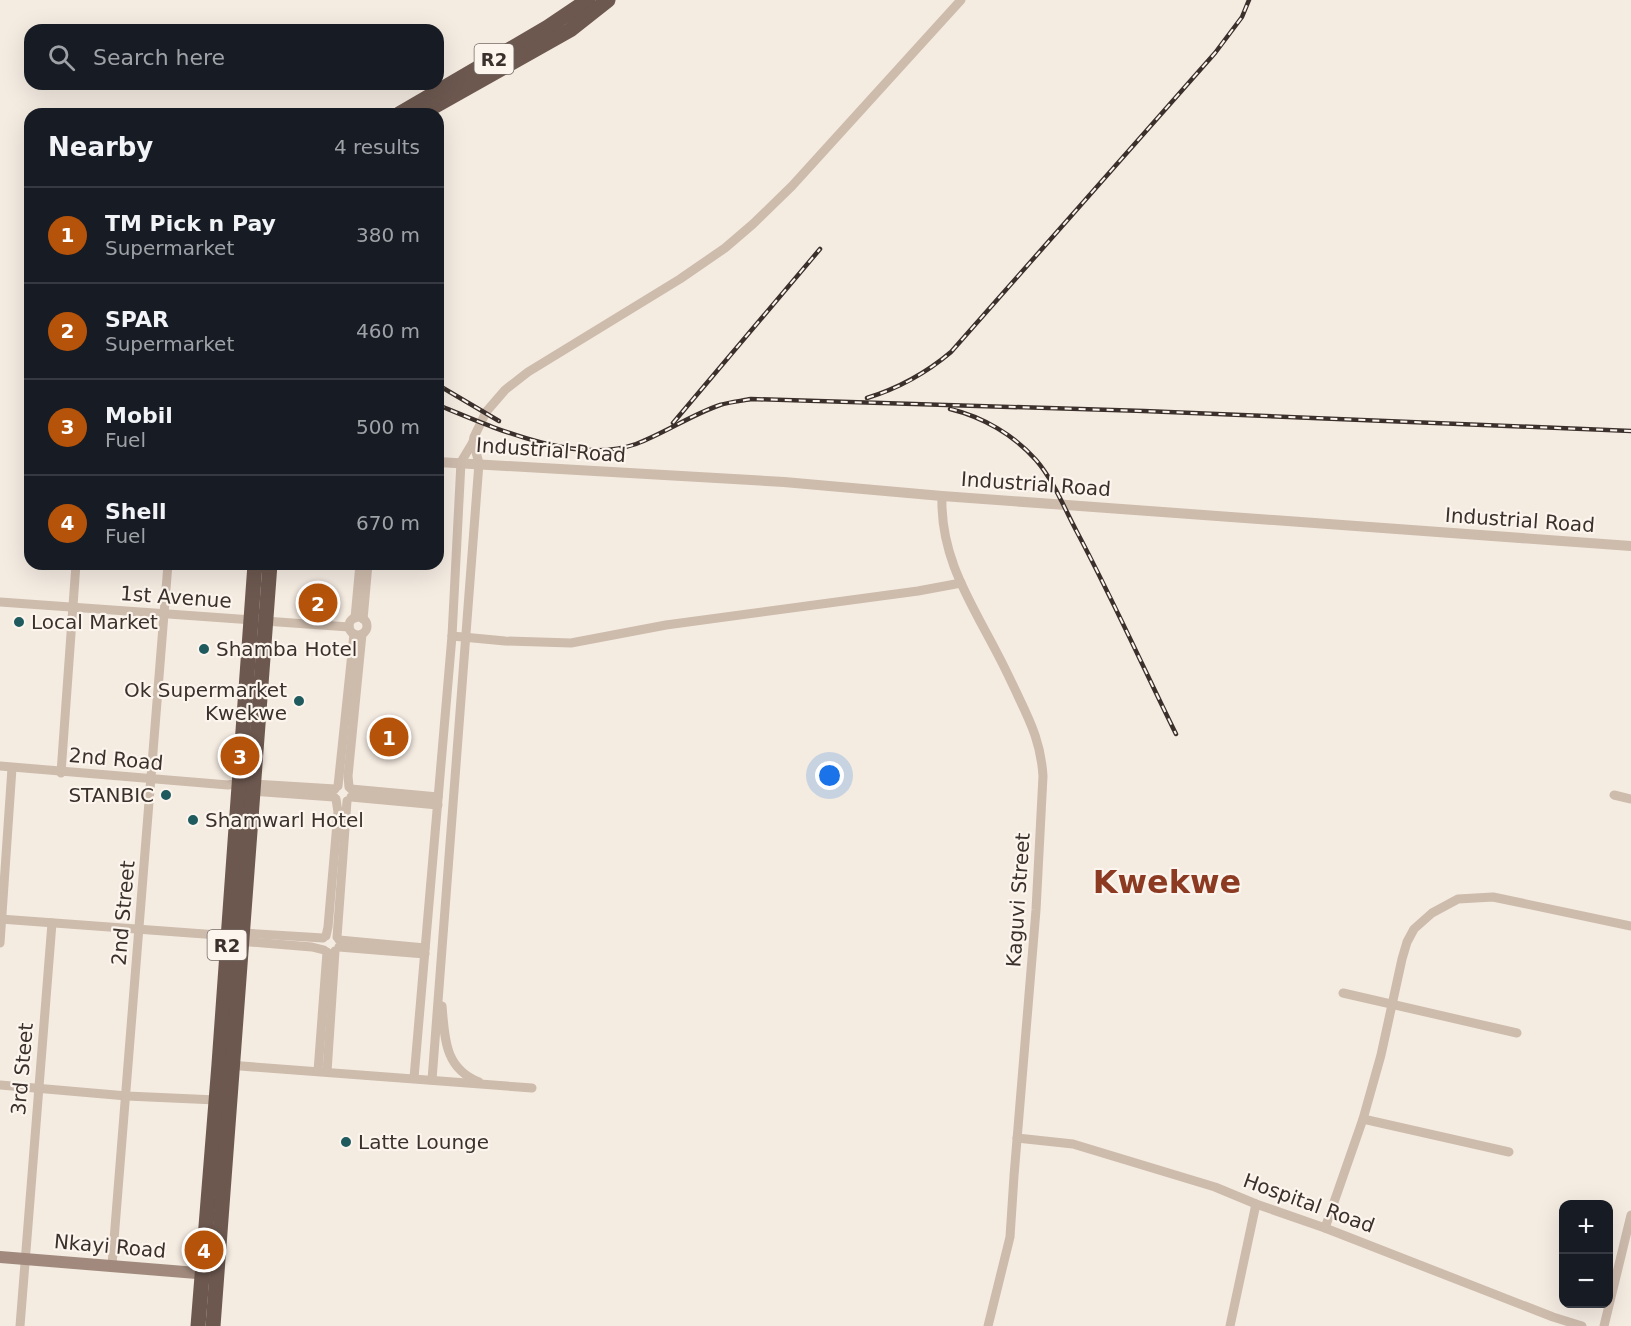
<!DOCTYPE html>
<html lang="en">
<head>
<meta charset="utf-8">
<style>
	:root { --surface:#171b24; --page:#20242c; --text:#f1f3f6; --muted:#9ea1a6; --line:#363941; --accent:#b45309 }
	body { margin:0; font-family:"DejaVu Sans",sans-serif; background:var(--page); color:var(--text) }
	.controls { position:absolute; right:18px; bottom:18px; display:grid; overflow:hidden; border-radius:12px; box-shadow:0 6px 24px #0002 }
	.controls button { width:54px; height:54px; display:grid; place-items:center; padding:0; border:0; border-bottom:2px solid var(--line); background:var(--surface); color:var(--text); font:30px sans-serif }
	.you { position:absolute; left:830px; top:776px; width:21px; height:21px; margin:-15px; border:4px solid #fff; border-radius:50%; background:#1a73e8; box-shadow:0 0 0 9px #1a73e833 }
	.badge { display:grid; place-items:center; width:39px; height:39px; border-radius:50%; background:var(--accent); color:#fff; font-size:20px; font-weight:700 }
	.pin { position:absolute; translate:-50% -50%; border:3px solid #fff; box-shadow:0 2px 6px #0006 }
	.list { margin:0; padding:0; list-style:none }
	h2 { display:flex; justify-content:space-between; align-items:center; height:78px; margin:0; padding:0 24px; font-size:26px }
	h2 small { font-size:20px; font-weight:400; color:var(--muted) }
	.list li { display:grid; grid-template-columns:39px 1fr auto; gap:18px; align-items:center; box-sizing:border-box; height:96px; padding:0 24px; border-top:2px solid var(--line) }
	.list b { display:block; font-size:22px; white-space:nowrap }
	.list p { margin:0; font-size:20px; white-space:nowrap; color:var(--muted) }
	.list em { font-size:20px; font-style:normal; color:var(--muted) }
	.icon { flex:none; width:33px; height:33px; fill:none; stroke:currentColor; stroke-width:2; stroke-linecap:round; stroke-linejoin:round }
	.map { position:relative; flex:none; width:1631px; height:1326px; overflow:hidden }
	.search { position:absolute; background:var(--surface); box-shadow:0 6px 24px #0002; left:24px; top:24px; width:420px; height:66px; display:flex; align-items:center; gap:15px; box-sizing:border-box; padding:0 21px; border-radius:18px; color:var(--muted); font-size:22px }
	.panel { position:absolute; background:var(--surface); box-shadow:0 6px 24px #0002; left:24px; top:108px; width:420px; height:462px; border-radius:18px }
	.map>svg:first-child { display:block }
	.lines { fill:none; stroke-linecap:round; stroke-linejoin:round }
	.minor { stroke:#cdbbac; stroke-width:9 }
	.tertiary { stroke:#cdbbac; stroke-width:10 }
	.secondary { stroke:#a18a7d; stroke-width:12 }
	.trunk { stroke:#6c584f; stroke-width:15 }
	.rail-casing { stroke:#3b302b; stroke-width:4.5 }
	.rail { stroke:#fbf5ee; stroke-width:2; stroke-dasharray:7; stroke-linecap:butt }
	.poi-dot { fill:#1f5a5e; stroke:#fbf5ee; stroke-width:2 }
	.labels { text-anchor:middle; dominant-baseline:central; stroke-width:4.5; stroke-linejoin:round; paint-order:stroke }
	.shield { fill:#fbf5ee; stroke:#756b66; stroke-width:1.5 }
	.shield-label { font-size:18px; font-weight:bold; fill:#3b302b }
	.street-label { font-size:20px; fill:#3b302b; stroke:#fbf5ee }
	.poi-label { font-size:20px; fill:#3b302b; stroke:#fbf5ee; text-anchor:start }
	.town-label { font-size:32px; font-weight:bold; fill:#8c3b22; stroke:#fbf5ee }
</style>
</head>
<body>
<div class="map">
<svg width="1631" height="1326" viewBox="0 0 1631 1326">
	<rect width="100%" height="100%" fill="#f4ebe1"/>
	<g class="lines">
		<!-- minor -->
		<g class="minor">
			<path d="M 942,496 C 940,557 970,601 997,653 C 1005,668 1012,683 1019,698 C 1032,725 1041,745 1043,776 L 1036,910 L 1014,1176 L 1010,1237 L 988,1326"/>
			<path d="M 0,602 L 349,627"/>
			<circle cx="358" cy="626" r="9"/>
			<path d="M 355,618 L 360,564"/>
			<path d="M 363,619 L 368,564"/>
			<path d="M 452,636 L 505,641 L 571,643 L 666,625 L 918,591 L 961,583"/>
			<path d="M 0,766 L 228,785 L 240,783 L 335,789"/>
			<path d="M 61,773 L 76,564"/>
			<path d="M 338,786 L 354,634"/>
			<path d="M 349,787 L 348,776 L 362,634"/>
			<path d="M 351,789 L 438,797"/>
			<path d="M 251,791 L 334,797"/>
			<path d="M 1614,795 L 1631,799"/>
			<path d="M 351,797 L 438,805"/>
			<path d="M 0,919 L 218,935 L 228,932 L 323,938"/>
			<path d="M 326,936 L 328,927 L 338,812 L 336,799"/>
			<path d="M 337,937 L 347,801"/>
			<path d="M 339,940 L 425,948"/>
			<path d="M 237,941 L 312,947 L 324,950"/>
			<path d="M 0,943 L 12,768"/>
			<path d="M 339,947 L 425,954"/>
			<path d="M 1343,993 L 1517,1033"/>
			<path d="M 442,1006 C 445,1038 444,1068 479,1082"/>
			<path d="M 228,1065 L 532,1088"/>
			<path d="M 318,1071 L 327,952"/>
			<path d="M 327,1072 L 335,951"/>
			<path d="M 414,1078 L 452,636 L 461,462 L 473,442 L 474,437 L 486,412 L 505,390 L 528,372 L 680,279 L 725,248 L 753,224 L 792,186 L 961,0"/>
			<path d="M 432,1080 L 477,489 L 479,463 L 473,442"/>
			<path d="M 0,1085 L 127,1096 L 216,1100"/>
			<path d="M 1363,1119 L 1509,1152"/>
			<path d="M 1017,1138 L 1073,1144 L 1215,1187 L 1256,1204 L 1325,1228 L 1553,1317 L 1582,1326"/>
			<path d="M 1325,1228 L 1363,1119 L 1381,1055 L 1402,959 L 1407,942 L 1414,929 L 1432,913 L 1458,899 L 1493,897 L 1631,926"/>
			<path d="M 112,1265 L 168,564"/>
			<path d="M 20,1326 L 52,923"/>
			<path d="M 1230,1326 L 1256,1204"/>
			<path d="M 1604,1326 L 1631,1215"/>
		</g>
		<!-- tertiary -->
		<path class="tertiary" d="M 438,462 L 784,482 L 942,496 L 1631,546"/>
		<!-- secondary -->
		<path class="secondary" d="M 0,1257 L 209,1274"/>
		<!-- trunk -->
		<g class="trunk">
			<path d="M 399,114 L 548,27 L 588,0"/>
			<path d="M 421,114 L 570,30 L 608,0"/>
			<path d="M 198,1326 L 219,1064 L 255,564"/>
			<path d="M 213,1326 L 270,564"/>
		</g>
		<!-- rail casing -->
		<g class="rail-casing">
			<g id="rail">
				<path d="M 438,385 L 499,421"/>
				<path d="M 867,398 C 899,388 925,374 951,352 L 1215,53 L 1242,17 L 1249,0"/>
				<path d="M 438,405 C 494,428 576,465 636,444 C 665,433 691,415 720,405 C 730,402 741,401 751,399 L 1144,411 L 1631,431"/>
				<path d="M 950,409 C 983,417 1014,435 1036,460 C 1054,481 1064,508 1077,532 C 1112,598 1143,667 1176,734"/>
				<path d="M 673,423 L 820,249"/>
			</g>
		</g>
		<!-- rail -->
		<use href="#rail" class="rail"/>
	</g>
	<!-- markers -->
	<g class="poi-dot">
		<circle cx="19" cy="622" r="6"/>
		<circle cx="204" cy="649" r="6"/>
		<circle cx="299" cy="701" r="6"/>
		<circle cx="166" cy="795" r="6"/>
		<circle cx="193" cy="820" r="6"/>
		<circle cx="346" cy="1142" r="6"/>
	</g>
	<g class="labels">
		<!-- shield labels -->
		<g class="shield">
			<rect x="474.5" y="44" width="39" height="30" rx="4.5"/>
			<rect x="207.5" y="930" width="39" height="30" rx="4.5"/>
		</g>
		<g class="shield-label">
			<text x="494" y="59">R2</text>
			<text x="227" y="945">R2</text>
		</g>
		<!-- street labels -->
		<g class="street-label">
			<text transform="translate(551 450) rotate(4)">Industrial Road</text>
			<text transform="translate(1036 484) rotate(4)">Industrial Road</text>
			<text transform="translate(1520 520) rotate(4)">Industrial Road</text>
			<text transform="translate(176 597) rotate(4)">1st Avenue</text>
			<text transform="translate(116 759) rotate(5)">2nd Road</text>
			<text transform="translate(1018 900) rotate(-86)">Kaguvi Street</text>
			<text transform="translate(123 913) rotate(-85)">2nd Street</text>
			<text transform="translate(22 1069) rotate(-85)">3rd Steet</text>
			<text transform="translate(1309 1203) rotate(20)">Hospital Road</text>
			<text transform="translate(110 1246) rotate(5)">Nkayi Road</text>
		</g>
		<!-- poi labels -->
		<g class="poi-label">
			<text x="31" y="622">Local Market</text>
			<text x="216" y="649">Shamba Hotel</text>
			<text x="287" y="690" text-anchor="end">Ok Supermarket<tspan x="287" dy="23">Kwekwe</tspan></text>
			<text x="154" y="795" text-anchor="end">STANBIC</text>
			<text x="205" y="820">Shamwarl Hotel</text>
			<text x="358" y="1142">Latte Lounge</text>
		</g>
		<!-- town labels -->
		<g class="town-label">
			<text x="1167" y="882">Kwekwe</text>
		</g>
	</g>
</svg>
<div class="controls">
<button>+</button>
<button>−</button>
</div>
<div class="you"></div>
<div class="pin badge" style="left:389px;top:737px">1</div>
<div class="pin badge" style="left:318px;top:603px">2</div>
<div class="pin badge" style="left:240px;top:756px">3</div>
<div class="pin badge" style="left:204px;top:1250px">4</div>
<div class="search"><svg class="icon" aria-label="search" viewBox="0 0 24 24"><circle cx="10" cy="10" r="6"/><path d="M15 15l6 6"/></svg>Search here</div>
<section class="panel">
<h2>Nearby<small>4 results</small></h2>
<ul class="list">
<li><span class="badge">1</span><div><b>TM Pick n Pay</b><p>Supermarket</p></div><em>380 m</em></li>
<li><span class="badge">2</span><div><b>SPAR</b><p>Supermarket</p></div><em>460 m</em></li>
<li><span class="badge">3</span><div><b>Mobil</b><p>Fuel</p></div><em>500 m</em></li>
<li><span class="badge">4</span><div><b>Shell</b><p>Fuel</p></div><em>670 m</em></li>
</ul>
</section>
</div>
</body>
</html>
